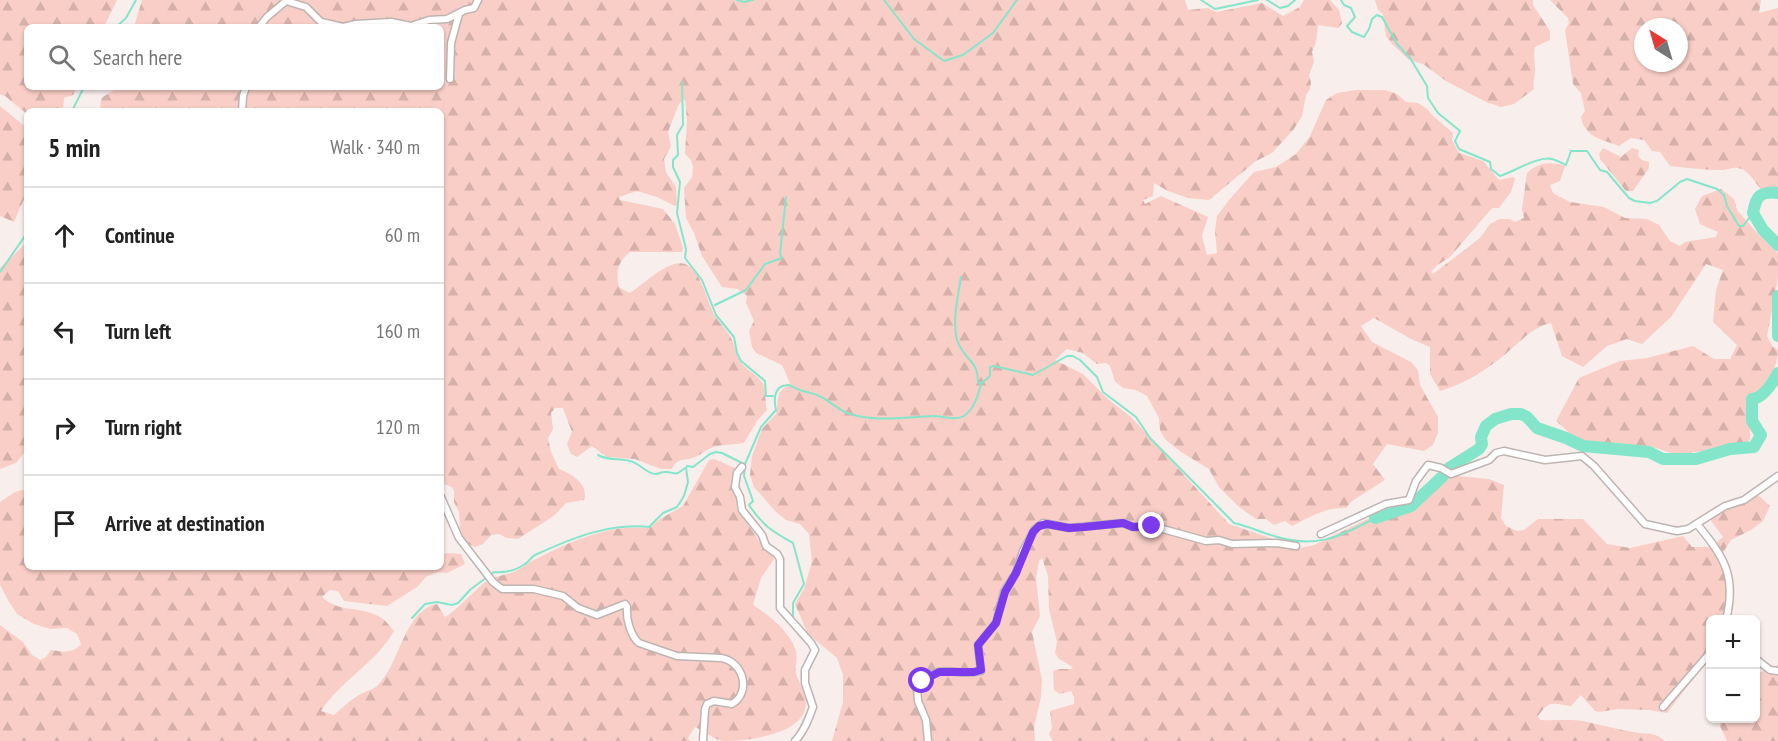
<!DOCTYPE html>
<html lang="en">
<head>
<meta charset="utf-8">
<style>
	:root { --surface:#fff; --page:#f2f2f2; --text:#222; --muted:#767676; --line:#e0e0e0 }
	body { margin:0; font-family:"PT Sans Narrow",sans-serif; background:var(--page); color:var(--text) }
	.controls { position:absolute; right:18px; bottom:18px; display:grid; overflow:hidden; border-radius:9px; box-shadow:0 2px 4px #0004 }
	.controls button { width:54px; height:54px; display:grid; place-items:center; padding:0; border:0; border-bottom:2px solid var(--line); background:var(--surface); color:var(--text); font:30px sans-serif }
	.compass { position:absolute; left:1634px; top:18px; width:54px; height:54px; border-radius:50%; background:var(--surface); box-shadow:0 2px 4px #0004; rotate:323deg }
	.stop { position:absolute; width:18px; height:18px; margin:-14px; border:4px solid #7c3aed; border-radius:50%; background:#fff }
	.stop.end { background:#7c3aed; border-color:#fff; box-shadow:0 2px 6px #0008 }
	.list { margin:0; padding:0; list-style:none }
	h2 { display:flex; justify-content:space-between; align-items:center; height:78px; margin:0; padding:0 24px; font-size:26px }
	h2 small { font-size:20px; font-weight:400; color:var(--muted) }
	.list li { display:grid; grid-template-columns:39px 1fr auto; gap:18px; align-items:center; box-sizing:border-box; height:96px; padding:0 24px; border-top:2px solid var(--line) }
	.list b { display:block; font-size:22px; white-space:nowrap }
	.list em { font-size:20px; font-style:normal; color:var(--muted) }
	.icon { flex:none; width:33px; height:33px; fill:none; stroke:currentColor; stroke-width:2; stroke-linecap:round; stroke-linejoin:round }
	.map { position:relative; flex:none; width:1778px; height:741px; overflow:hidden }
	.search { position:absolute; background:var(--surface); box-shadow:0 2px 4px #0004; left:24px; top:24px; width:420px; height:66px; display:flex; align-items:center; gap:15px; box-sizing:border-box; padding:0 21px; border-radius:9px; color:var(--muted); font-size:22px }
	.panel { position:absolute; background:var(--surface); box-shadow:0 2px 4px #0004; left:24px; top:108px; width:420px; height:462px; border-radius:9px }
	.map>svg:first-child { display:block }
	.forest { fill:url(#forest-firs); fill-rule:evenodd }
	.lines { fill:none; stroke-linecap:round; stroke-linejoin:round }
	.stream { stroke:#83e6cb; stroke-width:2 }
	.river { stroke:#83e6cb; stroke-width:12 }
	.street-casing { stroke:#beb5b3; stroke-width:9 }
	.street { stroke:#fff; stroke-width:6 }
	.route { stroke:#7c3aed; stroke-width:8 }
</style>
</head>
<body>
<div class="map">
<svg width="1778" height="741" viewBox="0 0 1778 741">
	<defs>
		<pattern id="forest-firs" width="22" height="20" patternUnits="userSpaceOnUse" patternTransform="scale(1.5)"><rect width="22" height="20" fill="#f9cec6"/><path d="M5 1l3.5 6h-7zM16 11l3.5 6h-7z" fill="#d5b1aa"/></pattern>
	</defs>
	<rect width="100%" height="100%" fill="#f8eeec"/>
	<!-- forest -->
	<g class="forest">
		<path d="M 0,0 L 117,0 L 104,27 L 27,27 L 27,87 L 77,87 L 73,95 L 64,98 L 63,111 L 27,111 L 27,114 L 5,96 L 0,94 Z"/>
		<path d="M 142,0 L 1185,0 L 1188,10 L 1207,8 L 1217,12 L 1262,3 L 1283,16 L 1300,7 L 1304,0 L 1330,0 L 1339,10 L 1342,23 L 1339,28 L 1318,25 L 1316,42 L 1312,52 L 1314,62 L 1309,75 L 1311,82 L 1310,89 L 1306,95 L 1302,116 L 1294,129 L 1272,153 L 1256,161 L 1209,200 L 1188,198 L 1168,191 L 1154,183 L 1153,196 L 1143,200 L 1145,204 L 1161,196 L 1208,217 L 1202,236 L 1207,255 L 1217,253 L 1215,231 L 1217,216 L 1229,200 L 1254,172 L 1276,167 L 1296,154 L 1310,136 L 1326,100 L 1337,93 L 1356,90 L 1385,90 L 1397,94 L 1406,102 L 1418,103 L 1427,109 L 1433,116 L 1453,133 L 1452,140 L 1459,153 L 1483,161 L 1499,180 L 1513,177 L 1515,179 L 1511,192 L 1499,208 L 1492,208 L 1450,257 L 1436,266 L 1431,272 L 1433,274 L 1480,238 L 1490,224 L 1500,219 L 1510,219 L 1515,222 L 1524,218 L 1522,209 L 1527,173 C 1538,163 1550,161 1565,166 L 1560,181 L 1550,185 L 1553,193 L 1570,202 L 1604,207 L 1625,218 L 1647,219 L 1659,225 L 1670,241 L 1680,246 L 1685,242 L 1716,237 L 1718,232 L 1700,224 L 1695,209 L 1702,196 L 1721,189 L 1734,199 L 1737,210 L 1758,234 L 1778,253 L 1778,278 L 1767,336 L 1772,346 L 1778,350 C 1778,374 1759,388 1747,405 L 1750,428 L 1750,440 L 1741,445 L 1676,455 L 1656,448 L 1590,443 L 1573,436 L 1556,421 L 1579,378 L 1620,361 L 1647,358 L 1693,346 L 1714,359 L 1730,359 L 1737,345 L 1713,322 L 1716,290 L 1723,270 L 1706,264 L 1671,317 L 1642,344 L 1627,339 L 1607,346 L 1583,367 L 1562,356 L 1551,323 C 1529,328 1516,347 1498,360 C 1480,374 1461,385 1440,391 L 1430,374 L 1430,347 L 1411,339 L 1374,318 L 1361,326 L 1372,342 L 1411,362 L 1418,370 L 1420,385 L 1438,417 L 1438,433 L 1433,445 L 1424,451 L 1387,444 L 1373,464 L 1385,480 L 1352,501 L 1346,508 C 1326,507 1310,517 1292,526 L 1285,521 L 1274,525 L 1266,519 L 1256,519 L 1239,507 L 1219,487 L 1209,469 L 1181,452 L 1165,439 L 1160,430 L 1159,418 L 1147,396 L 1136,390 L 1123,388 L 1115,381 L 1110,366 L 1106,363 L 1097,364 L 1083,353 L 1067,349 L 1055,360 L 1083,374 L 1108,399 L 1131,417 L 1229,524 L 1279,541 L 1291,550 L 1314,545 L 1374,516 L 1407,509 L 1446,475 L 1489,479 L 1504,485 L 1501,518 L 1506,526 L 1517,531 L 1524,530 L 1538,519 L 1583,519 L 1607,544 L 1630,548 L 1683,536 L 1692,547 L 1711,547 L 1723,537 L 1709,518 L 1757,494 L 1770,506 L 1763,521 L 1751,530 L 1731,540 L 1724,551 L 1722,559 L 1728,604 L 1724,619 L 1710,620 L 1710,651 L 1699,671 L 1667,713 L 1649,710 L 1618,709 L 1599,712 L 1595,711 L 1581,695 L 1571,706 C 1553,704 1550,699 1538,716 L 1540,720 C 1554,721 1569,719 1583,721 C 1602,725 1620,730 1639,733 C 1651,734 1656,733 1665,741 L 1053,741 L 1049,734 L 1052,728 L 1050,711 L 1074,704 L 1074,697 L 1071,691 L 1060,694 L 1054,690 L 1053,671 L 1059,669 L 1071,669 L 1073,667 L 1059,659 L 1055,653 L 1057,642 L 1049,609 L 1048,576 L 1042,558 L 1039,561 L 1036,578 L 1040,616 L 1032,632 L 1042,680 L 1041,697 L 1034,727 L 1035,741 L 832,741 L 843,702 L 843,675 L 837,658 L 808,634 L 795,604 L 804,589 L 812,562 L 809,534 L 800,524 L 786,520 L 776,512 L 754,487 L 750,475 L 752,456 L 762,429 L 776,414 L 779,393 L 790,383 L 782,365 L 756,353 L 752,347 L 749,331 L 754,321 L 746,303 L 747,296 L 738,289 L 722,287 L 702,256 L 694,233 L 686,218 L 684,188 L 692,177 L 693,167 L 691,160 L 685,154 L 687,120 L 685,100 L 683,99 L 678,106 L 668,132 L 671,146 L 664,159 L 666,172 L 676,187 L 677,205 L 675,206 L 657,197 L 637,191 L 619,197 L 620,200 L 663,209 L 675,224 L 683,248 L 682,252 L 630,252 C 617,263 616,271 619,287 L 629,293 C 643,286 668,258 685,264 C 702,271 707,302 715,316 C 720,324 727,330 731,338 C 736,347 736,356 742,364 C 749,372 761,376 764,387 C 766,394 765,403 767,410 L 757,421 L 744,443 C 733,445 724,444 714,447 C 706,449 700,456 692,458 C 682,461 677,458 672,469 L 661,469 L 635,459 L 607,457 L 592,446 L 577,457 L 571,454 L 567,444 L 572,432 L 563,408 L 555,408 L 551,413 L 553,429 L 548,438 L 551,452 L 559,469 C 572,474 589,484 584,500 L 566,503 L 555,515 L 518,539 L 507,538 L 499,534 L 491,535 L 483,544 L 475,547 L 466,543 L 460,530 L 459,512 L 454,502 L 454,491 L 452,487 L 441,483 L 441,407 L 443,397 L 441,392 L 441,111 L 100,111 L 101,98 L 114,90 L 116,87 L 441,87 L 441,27 L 134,27 Z"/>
		<path d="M 1375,0 L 1533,0 L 1533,5 L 1550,31 L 1550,40 L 1535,47 C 1533,55 1535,60 1535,68 C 1536,76 1532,81 1534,89 L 1514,104 L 1501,107 L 1486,102 L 1446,81 L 1423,64 L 1409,60 L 1392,44 L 1386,36 L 1383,14 L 1378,10 Z"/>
		<path d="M 1550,0 L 1761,0 L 1759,13 L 1778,8 L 1778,199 C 1758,197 1754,170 1738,168 C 1733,167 1728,170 1723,170 C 1706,170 1688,168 1670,166 L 1660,152 L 1652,151 L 1644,140 L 1631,138 L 1619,146 C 1602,139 1585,138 1581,117 L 1585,111 L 1581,93 L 1573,84 L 1565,30 L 1569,23 L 1568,18 ZM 1643,27 L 1679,27 L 1679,63 L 1643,63 Z"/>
		<path d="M 0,106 L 27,128 L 27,192 L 14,222 L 0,216 Z"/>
		<path d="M 1603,148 L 1621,157 L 1632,148 L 1639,150 L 1638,156 L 1642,160 L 1649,162 L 1649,168 L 1633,191 L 1626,191 L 1600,159 L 1599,154 Z"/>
		<path d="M 27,242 L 27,449 L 16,463 L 0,469 L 0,268 Z"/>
		<path d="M 714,459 L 735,468 C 731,485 737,494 737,510 C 746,522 754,533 762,545 C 766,551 772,552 774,559 L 761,578 L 753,605 C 769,615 790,632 796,651 C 798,659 794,667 796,674 C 800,685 809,697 805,709 C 799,735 746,741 724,741 C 714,740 705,731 695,727 L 688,738 L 690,741 L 0,741 L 0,625 L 23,642 L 32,655 L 40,660 L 46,657 L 51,650 C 62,652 73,654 81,644 L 77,634 L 67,628 L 50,629 L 34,624 L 17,614 L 9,602 L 0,585 L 0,502 L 15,492 L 27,489 L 27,567 L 441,567 L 441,556 L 447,553 L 461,554 L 465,564 L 447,573 L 437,572 L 426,577 L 417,587 L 387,606 L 344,601 L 338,591 L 330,590 L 322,597 C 340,613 356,606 376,615 C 384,618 389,625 394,631 C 376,663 341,680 321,711 L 334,715 C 341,709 348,702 356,697 C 362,692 371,691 377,686 C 400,665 404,610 437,604 L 445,617 C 454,613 474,591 484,583 C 493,576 503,576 514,572 C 521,569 527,563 534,560 C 569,542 608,524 649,528 L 660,519 L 683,506 L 709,460 Z"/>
		<path d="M 1778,665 L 1778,741 L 1727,741 L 1720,726 L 1720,719 L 1756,718 L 1756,674 Z"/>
	</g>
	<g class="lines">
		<!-- stream -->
		<g class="stream">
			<path d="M 737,0 L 744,2 L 753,0"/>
			<path d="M 884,0 L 914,39 L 944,61 L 963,55 L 993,33 L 1017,0"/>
			<path d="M 1201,0 L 1215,9 L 1258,0"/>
			<path d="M 1267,0 L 1280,8 L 1288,6 L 1295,0"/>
			<path d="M 1341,0 L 1344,5 L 1351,8 L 1355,17 L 1347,26 L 1352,32 L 1364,37 L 1369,29 L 1372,19 L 1377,15 L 1382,17 L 1397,44 L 1410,58 L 1427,86 L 1428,98 L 1438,113 L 1460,131 L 1455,141 L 1459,149 L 1490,162 L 1491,169 L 1500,176 C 1515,171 1538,156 1552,159 C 1557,160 1561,163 1566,165 L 1571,151 L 1587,151 L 1600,170 L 1607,172 L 1629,198 L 1635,201 L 1650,203 L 1657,201 L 1680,182 L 1687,179 L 1717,189 L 1724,195 L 1727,206 L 1739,226 L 1743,226 L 1753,213"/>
			<path d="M 116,27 L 126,18 L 136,0"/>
			<path d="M 682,82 L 683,125 L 677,135 L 678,155 L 673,160 L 673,167 L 680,182 L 677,213 L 686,249 L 685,258 L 702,280 L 716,315 L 734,337 L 737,353 L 741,361 L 765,381 L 766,396 L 773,396"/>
			<path d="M 72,111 L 84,87"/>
			<path d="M 0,272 L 27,233"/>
			<path d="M 715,305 L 746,290 L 765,264 L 782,258 L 780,254 L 786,197"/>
			<path d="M 981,384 L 990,376 L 990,367 L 994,366 L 1033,375 L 1067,356 L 1073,356 L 1080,360 L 1097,377 L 1103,392 L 1136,417 L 1150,438 L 1234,523 C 1248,526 1260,532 1274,536 C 1315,549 1338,538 1375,518"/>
			<path d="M 598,455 C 609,461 618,458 630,461 C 639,463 646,473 655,474 C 658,474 661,472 664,472 C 676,471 673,478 685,468"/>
			<path d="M 412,618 L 425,604 L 437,602 L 452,605 L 458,603 L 471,589 L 494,572 C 505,573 515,571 525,564 C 529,562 531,557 535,555 C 570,539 610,522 649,527 L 663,513 L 677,507 L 684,496 L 688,482 L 686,468 L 687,466 L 693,467 L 710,454 L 716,452 L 722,453 L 744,464"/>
			<path d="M 793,619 L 793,603 L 804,584 L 793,543 C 772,531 763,526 749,505 L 753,501 L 744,476 L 745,464 L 761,427 L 776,410 C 774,401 773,386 787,385 C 791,385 795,388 800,390 C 805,392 812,393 817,395 C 827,399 835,407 845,412 C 872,423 904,417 932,416 C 942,416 955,421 964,416 C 974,409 978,396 981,384 L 978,382 C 979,361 963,359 957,340 C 952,321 958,296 961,277"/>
		</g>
		<!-- river -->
		<g class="river">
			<path d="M 1778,193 C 1760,191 1756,196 1753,213 L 1763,230 L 1778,245"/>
			<path d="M 1778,296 L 1778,336"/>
			<path d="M 1375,518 L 1411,506 L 1442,477 L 1449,468 L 1479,449 L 1482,444 L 1481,437 L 1486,426 L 1495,419 L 1511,414 L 1521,414 L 1527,417 L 1537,428 L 1566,438 L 1583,446 L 1649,452 L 1663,459 L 1696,459 L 1730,449 L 1754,447 L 1761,435 L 1752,421 L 1752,399 C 1763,398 1772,384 1778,373"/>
		</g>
		<!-- street casing -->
		<g class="street-casing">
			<g id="street">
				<path d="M 259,27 L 267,17 L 286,1 L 306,7 L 321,22 L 343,27 L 356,24 L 391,22 L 411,26 L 429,20 L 447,19 L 465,10 L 474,8 L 478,0"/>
				<path d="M 450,79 L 451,43 L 459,14"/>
				<path d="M 242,111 L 243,96 L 246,87"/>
				<path d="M 742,467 L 737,473 L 735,487 L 740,497 L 742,510 L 762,535 L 766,546 L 777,554 L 780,559 L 780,608 L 811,643 L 815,650 L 805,670 L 805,683 L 813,707 C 809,718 804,732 795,741"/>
				<path d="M 441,497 L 459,538 L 493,582 L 502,589 L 534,589 L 563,596 L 578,608 L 597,615 L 625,604 L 627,607 C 626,618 630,635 639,643 L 677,656 L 721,658 C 743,661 752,692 732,704 L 714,701 L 707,704 L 705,709 L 703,741"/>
				<path d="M 1697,524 C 1724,557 1737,576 1726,620"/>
				<path d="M 1321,534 L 1386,504 L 1409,500 L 1416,481 L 1428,465 L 1441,468 L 1451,474 L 1489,460 L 1496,453 L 1504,451 L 1545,460 L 1582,456 L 1594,466 L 1645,524 L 1677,531 L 1688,529 L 1725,506 L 1744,500 L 1778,476"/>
				<path d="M 1756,659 L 1770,670 L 1778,671"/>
				<path d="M 1663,707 L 1710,653"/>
				<path d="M 928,741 L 926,720 L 918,701 L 917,688 C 938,659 957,678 981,671 L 978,645 L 996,623 L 1004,592 L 1016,573 L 1023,551 L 1035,529 L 1043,523 L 1069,528 L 1123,523 L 1133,527 L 1152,526 L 1206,541 L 1219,540 L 1232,544 L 1277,543 L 1296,546"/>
			</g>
		</g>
		<!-- street -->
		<use href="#street" class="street"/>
	</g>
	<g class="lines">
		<!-- route -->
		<path class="route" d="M 922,681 L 939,672 L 974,672 L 981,670 L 978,645 L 996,623 L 1005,592 L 1016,573 L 1033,532 L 1039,526 L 1047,524 L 1069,528 L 1084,527 L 1123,523 L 1133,527 L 1152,526"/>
	</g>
</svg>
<div class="controls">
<button>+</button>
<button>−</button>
</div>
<svg class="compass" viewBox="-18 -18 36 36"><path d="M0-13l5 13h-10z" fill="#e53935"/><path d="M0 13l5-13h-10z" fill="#767676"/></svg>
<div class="stop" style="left:922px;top:681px"></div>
<div class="stop end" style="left:1152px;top:526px"></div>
<div class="search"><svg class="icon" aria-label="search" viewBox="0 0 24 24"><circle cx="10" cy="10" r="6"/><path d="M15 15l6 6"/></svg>Search here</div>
<section class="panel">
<h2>5 min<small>Walk · 340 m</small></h2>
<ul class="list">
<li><svg class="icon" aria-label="ahead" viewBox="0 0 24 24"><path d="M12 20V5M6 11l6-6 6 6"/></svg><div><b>Continue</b></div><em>60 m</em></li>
<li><svg class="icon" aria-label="left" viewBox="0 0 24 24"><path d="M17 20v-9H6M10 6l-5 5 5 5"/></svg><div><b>Turn left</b></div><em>160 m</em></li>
<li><svg class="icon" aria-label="right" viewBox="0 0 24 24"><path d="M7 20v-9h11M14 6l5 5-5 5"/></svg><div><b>Turn right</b></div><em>120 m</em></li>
<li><svg class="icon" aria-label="arrive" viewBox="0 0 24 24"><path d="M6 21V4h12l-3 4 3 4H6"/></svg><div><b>Arrive at destination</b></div></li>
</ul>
</section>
</div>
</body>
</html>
